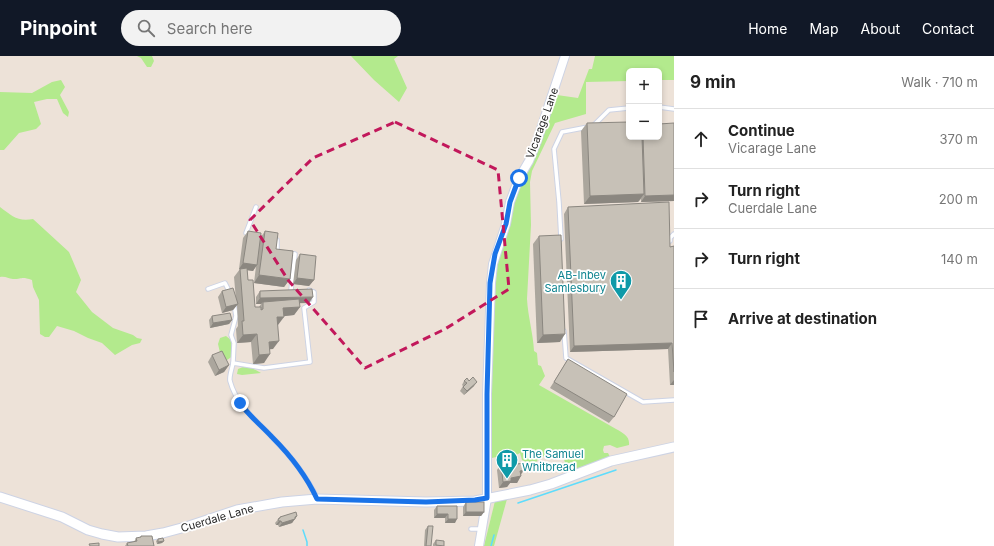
<!DOCTYPE html>
<html lang="en">
<head>
<meta charset="utf-8">
<style>
	:root { --surface:#fff; --page:#f2f2f2; --text:#222; --muted:#767676; --line:#e0e0e0; --accent:#111827 }
	body { margin:0; font-family:Inter,sans-serif; background:var(--page); color:var(--text) }
	.controls { position:absolute; right:12px; top:12px; display:grid; overflow:hidden; border-radius:6px; box-shadow:0 2px 6px #0003 }
	.controls button { width:36px; height:36px; display:grid; place-items:center; padding:0; border:0; border-bottom:1px solid var(--line); background:var(--surface); color:var(--text); font:20px sans-serif }
	.stop { position:absolute; width:12px; height:12px; margin:-9px; border:3px solid #1a73e8; border-radius:50%; background:#fff }
	.stop.end { background:#1a73e8; border-color:#fff; box-shadow:0 1px 4px #0008 }
	.list { margin:0; padding:0; list-style:none }
	h2 { display:flex; justify-content:space-between; align-items:center; height:52px; margin:0; padding:0 16px; font-size:17px }
	h2 small { font-size:13px; font-weight:400; color:var(--muted) }
	.list li { display:grid; grid-template-columns:26px 1fr auto; gap:12px; align-items:center; box-sizing:border-box; height:60px; padding:0 16px; border-top:1px solid var(--line) }
	.list b { display:block; font-size:15px; white-space:nowrap }
	.list p { margin:0; font-size:13px; white-space:nowrap; color:var(--muted) }
	.list em { font-size:13px; font-style:normal; color:var(--muted) }
	.icon { flex:none; width:22px; height:22px; fill:none; stroke:currentColor; stroke-width:2; stroke-linecap:round; stroke-linejoin:round }
	.map { position:relative; flex:none; width:674px; height:490px; overflow:hidden }
	header { display:flex; align-items:center; gap:24px; box-sizing:border-box; height:56px; padding:0 20px; background:var(--accent); color:#fff }
	header strong { font-size:19px }
	nav { display:flex; gap:22px; margin-inline-start:auto; font-size:14px }
	.search { width:280px; height:36px; background:var(--page); display:flex; align-items:center; gap:10px; box-sizing:border-box; padding:0 14px; border-radius:22px; color:var(--muted); font-size:15px }
	main { display:flex }
	aside { flex:1; background:var(--surface) }
	.map>svg:first-child { display:block }
	.green { fill:#b3ea8d }
	.lines { fill:none; stroke-linecap:round; stroke-linejoin:round }
	.stream { stroke:#5edcfc; stroke-width:1.5 }
	.service-casing { stroke:#cdd3e4; stroke-width:5.5 }
	.tertiary-casing { stroke:#cdd3e4; stroke-width:10 }
	.secondary-casing { stroke:#cdd3e4; stroke-width:11 }
	.service { stroke:#fff; stroke-width:3.5 }
	.tertiary { stroke:#fff; stroke-width:8 }
	.secondary { stroke:#fff; stroke-width:9 }
	.wall { fill:#aba69d }
	.shaded-wall { fill:#8b8780 }
	.building { fill:#c7c1b7; stroke:#8b8780 }
	.route { stroke:#1a73e8; stroke-width:5 }
	.marked { fill:none; stroke:#c2185b; stroke-width:3; stroke-dasharray:8 5; stroke-linejoin:round }
	.labels { text-anchor:middle; dominant-baseline:central; stroke-width:3.5; stroke-linejoin:round; paint-order:stroke }
	.street-label { font-size:11px; fill:#282828; stroke:#fff }
	.culture-label { font-size:11px; fill:#0d838f; stroke:#fff; text-anchor:end }
</style>
</head>
<body>
<header>
<strong>Pinpoint</strong>
<div class="search"><svg class="icon" aria-label="search" viewBox="0 0 24 24"><circle cx="10" cy="10" r="6"/><path d="M15 15l6 6"/></svg>Search here</div>
<nav><a>Home</a><a>Map</a><a>About</a><a>Contact</a></nav>
</header>
<main>
<div class="map">
<svg width="674" height="490" viewBox="0 0 674 490">
	<rect width="100%" height="100%" fill="#ede2d8"/>
	<!-- green -->
	<g class="green">
		<path d="M 137,0 L 152,0 L 154,5 L 151,11 L 147,11 L 141,2 Z"/>
		<path d="M 351,0 L 398,0 L 394,3 L 407,32 L 399,46 L 374,24 Z"/>
		<path d="M 595,0 L 674,0 L 674,24 L 659,24 L 659,15 L 629,15 L 629,25 L 586,26 L 586,58 L 555,67 L 532,115 L 530,126 L 531,169 L 527,243 C 528,261 533,277 534,295 L 537,297 L 538,309 L 541,310 L 545,320 L 539,329 L 616,373 C 623,377 630,380 629,389 L 617,392 L 610,389 L 604,390 L 603,394 L 604,397 L 608,397 L 610,401 L 568,416 L 562,397 L 540,401 L 536,406 L 530,408 L 522,404 L 520,397 L 514,400 L 509,406 L 505,402 L 504,399 L 492,402 L 491,329 L 496,222 L 498,203 L 509,172 L 513,149 L 519,130 L 542,82 L 557,39 L 578,42 L 589,13 L 592,13 Z"/>
		<path d="M 61,24 L 65,31 L 60,39 L 69,56 L 68,61 L 63,57 L 57,43 L 47,43 L 34,46 L 41,68 L 36,73 L 19,77 L 4,94 L 0,94 L 0,36 L 32,37 L 52,26 Z"/>
		<path d="M 0,151 C 12,160 18,166 33,163 L 69,196 L 81,224 L 76,236 L 92,256 L 113,272 L 133,279 L 137,282 L 142,283 L 140,287 L 132,289 L 115,299 L 102,287 L 88,282 L 74,275 L 57,270 L 49,281 L 45,281 L 40,278 L 39,244 L 33,231 L 32,224 C 21,220 23,223 13,223 C 8,223 6,220 0,221 Z"/>
		<path d="M 226,280 L 231,284 L 233,300 L 227,304 L 221,301 L 218,288 L 220,282 Z"/>
		<path d="M 243,311 L 252,312 L 261,317 L 242,319 L 237,318 L 238,313 Z"/>
		<path d="M 507,443 L 494,490 L 484,490 L 495,445 Z"/>
	</g>
	<g class="lines">
		<!-- stream -->
		<g class="stream">
			<path d="M 518,447 L 616,414"/>
			<path d="M 303,474 L 307,486 L 307,490"/>
			<path d="M 491,490 L 494,479"/>
		</g>
		<!-- service casing -->
		<g class="service-casing">
			<g id="service">
				<path d="M 659,51 L 674,53"/>
				<path d="M 594,69 L 609,54 L 629,52"/>
				<path d="M 250,178 L 246,177 L 256,151"/>
				<path d="M 273,183 L 277,184 L 277,194 L 278,195"/>
				<path d="M 561,183 L 559,146 L 554,93 L 562,76 L 588,71"/>
				<path d="M 670,185 L 670,182 L 674,178"/>
				<path d="M 288,197 L 295,198 L 291,234"/>
				<path d="M 208,233 L 225,227 L 230,237"/>
				<path d="M 309,234 L 314,236 L 314,246 L 304,252 L 310,306 L 264,312 L 233,307 C 232,313 229,320 230,325 C 237,350 255,363 272,381 C 290,399 306,419 317,442"/>
				<path d="M 564,275 L 566,302 L 643,346 L 674,344"/>
				<path d="M 233,307 L 234,287 L 231,279 L 236,260 L 234,248"/>
				<path d="M 471,473 L 481,473"/>
			</g>
		</g>
		<!-- tertiary casing -->
		<g class="tertiary-casing">
			<path id="tertiary" d="M 479,490 L 487,442 L 487,338 L 491,227 L 493,208 L 506,168 L 510,146 L 519,122 L 529,105 L 537,85 L 565,0"/>
		</g>
		<!-- secondary casing -->
		<g class="secondary-casing">
			<path id="secondary" d="M 0,441 L 62,461 L 88,474 L 102,478 L 118,481 L 146,480 L 163,477 L 189,470 L 237,454 L 282,446 L 317,443 L 426,446 L 475,445 L 530,434 L 551,428 L 611,405 L 674,391"/>
		</g>
		<!-- service -->
		<use href="#service" class="service"/>
		<!-- tertiary -->
		<use href="#tertiary" class="tertiary"/>
		<!-- secondary -->
		<use href="#secondary" class="secondary"/>
	</g>
	<!-- wall -->
	<g class="wall">
		<path d="M 587,67 L 629,81 L 659,81 L 674,67 L 674,145 L 641,146 L 641,143 L 638,146 L 584,148 L 581,75 Z"/>
		<path d="M 568,151 L 670,191 L 674,190 L 674,329 L 670,329 L 668,293 L 570,296 L 564,158 Z"/>
		<path d="M 248,175 L 261,181 L 265,175 L 276,193 L 290,223 L 284,231 L 254,227 L 256,210 L 253,215 L 247,214 L 248,224 L 255,251 L 259,251 L 261,248 L 256,248 L 256,241 L 260,235 L 309,247 L 299,247 L 300,251 L 294,259 L 283,260 L 277,269 L 273,293 L 270,293 L 264,307 L 253,308 L 251,286 L 237,287 L 236,273 L 238,270 L 237,249 L 233,254 L 222,257 L 218,241 L 222,235 L 236,244 L 234,221 L 240,213 L 239,213 L 243,182 Z"/>
		<path d="M 539,180 L 560,286 L 537,287 L 533,188 Z"/>
		<path d="M 300,198 L 314,224 L 309,230 L 293,228 L 296,204 Z"/>
		<path d="M 212,260 L 232,264 L 229,268 L 210,272 L 209,264 Z"/>
		<path d="M 212,299 L 229,309 L 224,316 L 215,320 L 208,306 Z"/>
		<path d="M 568,303 L 614,361 L 609,367 L 550,332 Z"/>
		<path d="M 464,325 L 474,330 L 464,339 L 460,335 L 463,330 L 462,329 Z"/>
		<path d="M 501,408 L 507,409 L 521,419 L 517,427 L 510,427 L 507,431 L 499,432 L 497,414 Z"/>
		<path d="M 466,446 L 484,456 L 481,460 L 463,460 L 463,451 Z"/>
		<path d="M 437,450 L 457,450 L 455,467 L 445,467 L 445,462 L 434,462 L 434,454 Z"/>
		<path d="M 297,460 L 292,467 L 279,471 L 278,469 L 276,469 L 275,467 L 280,461 Z"/>
		<path d="M 428,470 L 431,490 L 424,490 L 425,474 Z"/>
		<path d="M 141,480 L 154,490 L 125,490 L 127,487 L 134,486 L 136,482 L 140,482 Z"/>
		<path d="M 158,483 L 164,485 L 162,487 L 157,488 L 156,485 Z"/>
		<path d="M 436,484 L 444,490 L 433,490 L 433,488 Z"/>
	</g>
	<!-- shaded-wall -->
	<g class="shaded-wall">
		<path d="M 644,138 L 638,146 L 584,148 L 590,140 Z"/>
		<path d="M 674,139 L 674,145 L 641,146 L 645,140 Z"/>
		<path d="M 243,207 L 257,209 L 253,215 L 239,213 Z"/>
		<path d="M 259,219 L 290,223 L 284,231 L 254,227 Z"/>
		<path d="M 297,222 L 314,224 L 309,230 L 293,228 Z"/>
		<path d="M 313,241 L 309,247 L 263,248 L 263,246 L 261,248 L 256,248 L 260,242 Z"/>
		<path d="M 238,248 L 233,254 L 222,257 L 226,251 Z"/>
		<path d="M 300,251 L 294,259 L 277,261 L 283,252 Z"/>
		<path d="M 277,261 L 284,261 L 278,269 L 271,270 Z"/>
		<path d="M 232,264 L 229,268 L 210,272 L 213,267 Z"/>
		<path d="M 257,278 L 251,286 L 237,287 L 243,279 Z"/>
		<path d="M 565,278 L 560,286 L 537,287 L 543,279 Z"/>
		<path d="M 279,285 L 273,293 L 263,294 L 269,286 Z"/>
		<path d="M 672,287 L 668,293 L 570,296 L 574,290 Z"/>
		<path d="M 270,298 L 264,307 L 253,308 L 259,299 Z"/>
		<path d="M 229,309 L 224,316 L 215,320 L 219,314 Z"/>
		<path d="M 674,324 L 674,329 L 670,329 Z"/>
		<path d="M 477,326 L 474,330 L 464,339 L 467,335 Z"/>
		<path d="M 524,414 L 520,420 L 520,415 Z"/>
		<path d="M 521,420 L 517,427 L 510,427 L 507,431 L 499,432 L 503,426 L 511,422 Z"/>
		<path d="M 466,456 L 484,456 L 481,460 L 463,460 Z"/>
		<path d="M 437,458 L 448,458 L 445,462 L 434,462 Z"/>
		<path d="M 297,460 L 292,467 L 279,471 L 282,467 Z"/>
		<path d="M 448,463 L 457,463 L 455,467 L 445,467 Z"/>
		<path d="M 279,465 L 281,465 L 278,469 L 276,469 Z"/>
		<path d="M 164,485 L 162,487 L 157,488 L 158,486 Z"/>
	</g>
	<!-- building -->
	<g class="building">
		<path d="M 629,66 L 629,81 L 642,81 L 644,138 L 590,140 L 587,67 Z"/>
		<path d="M 674,67 L 674,139 L 645,140 L 643,81 L 659,81 L 659,68 Z"/>
		<path d="M 669,146 L 670,191 L 674,190 L 674,316 L 672,287 L 574,290 L 568,151 Z"/>
		<path d="M 248,175 L 261,177 L 257,209 L 243,207 Z"/>
		<path d="M 265,175 L 278,177 L 276,193 L 293,195 L 290,223 L 259,219 Z"/>
		<path d="M 561,179 L 565,278 L 543,279 L 539,180 Z"/>
		<path d="M 300,198 L 316,200 L 314,224 L 297,222 Z"/>
		<path d="M 247,212 L 248,224 L 253,224 L 255,251 L 261,251 L 261,254 L 263,253 L 263,246 L 299,243 L 300,251 L 283,252 L 284,261 L 277,261 L 279,285 L 269,286 L 270,298 L 259,299 L 257,278 L 243,279 L 242,265 L 244,265 L 240,213 Z"/>
		<path d="M 233,232 L 238,248 L 226,251 L 222,235 Z"/>
		<path d="M 312,233 L 313,241 L 260,242 L 260,235 Z"/>
		<path d="M 230,257 L 232,264 L 213,267 L 212,260 Z"/>
		<path d="M 222,295 L 229,309 L 219,314 L 212,299 Z"/>
		<path d="M 568,303 L 627,338 L 614,361 L 554,326 Z"/>
		<path d="M 473,321 L 477,326 L 467,335 L 463,331 L 467,327 L 464,325 L 467,322 L 469,325 Z"/>
		<path d="M 517,406 L 518,408 L 523,407 L 524,414 L 520,415 L 521,420 L 511,422 L 511,425 L 503,426 L 501,408 L 507,408 L 507,409 Z"/>
		<rect x="466" y="446" width="18" height="10"/>
		<path d="M 437,450 L 457,450 L 457,463 L 448,463 L 448,458 L 437,458 Z"/>
		<path d="M 296,456 L 297,460 L 295,461 L 295,463 L 282,467 L 281,465 L 279,465 L 278,463 L 280,462 L 280,461 Z"/>
		<path d="M 428,470 L 433,470 L 431,490 L 426,490 Z"/>
		<path d="M 141,480 L 152,480 L 154,490 L 128,490 L 127,487 L 137,485 L 136,482 L 141,481 Z"/>
		<path d="M 163,482 L 164,485 L 158,486 L 158,483 Z"/>
		<path d="M 436,484 L 444,485 L 444,490 L 436,489 Z"/>
		<path d="M 99,487 L 99,490 L 90,490 L 89,488 Z"/>
	</g>
	<g class="lines">
		<!-- route -->
		<path class="route" d="M 240,347 C 249,360 261,369 272,381 C 290,399 306,419 317,443 L 426,446 L 475,444 L 487,442 L 487,338 L 490,227 L 495,198 L 506,168 L 510,146 L 519,122"/>
	</g>
	<!-- marked area -->
	<path class="marked" d="M 395,66 L 498,114 L 509,233 L 445,273 L 365,312 L 288,224 L 250,164 L 313,102 Z"/>
	<!-- icons -->
	<defs>
		<g id="building-pin" transform="scale(1.15)"><path d="M0 17L-7.5 6A9.5 9.5 0 1 1 7.5 6Z" fill="#0f9aa8" stroke="#fff"/><path d="M-4-6H4V6H1V3H-1V6H-4ZM-2.5-4.3h1.7v1.8h-1.7ZM.8-4.3h1.7v1.8H.8ZM-2.5-1h1.7V.8h-1.7ZM.8-1h1.7V.8H.8Z" fill="#fff"/></g>
	</defs>
	<g fill-rule="evenodd">
		<use href="#building-pin" x="621" y="225"/>
		<use href="#building-pin" x="507" y="404"/>
	</g>
	<g class="labels">
		<!-- street labels -->
		<g class="street-label">
			<text transform="translate(542 67) rotate(-70)">Vicarage Lane</text>
			<text transform="translate(217 462) rotate(-16)">Cuerdale Lane</text>
		</g>
		<!-- culture labels -->
		<g class="culture-label">
			<text x="606" y="219">AB-Inbev<tspan x="606" dy="13">Samlesbury</tspan></text>
			<text x="522" y="398" text-anchor="start">The Samuel<tspan x="522" dy="13">Whitbread</tspan></text>
		</g>
	</g>
</svg>
<div class="controls">
<button>+</button>
<button>−</button>
</div>
<div class="stop" style="left:519px;top:122px"></div>
<div class="stop end" style="left:240px;top:347px"></div>
</div>
<aside>
<h2>9 min<small>Walk · 710 m</small></h2>
<ul class="list">
<li><svg class="icon" aria-label="ahead" viewBox="0 0 24 24"><path d="M12 20V5M6 11l6-6 6 6"/></svg><div><b>Continue</b><p>Vicarage Lane</p></div><em>370 m</em></li>
<li><svg class="icon" aria-label="right" viewBox="0 0 24 24"><path d="M7 20v-9h11M14 6l5 5-5 5"/></svg><div><b>Turn right</b><p>Cuerdale Lane</p></div><em>200 m</em></li>
<li><svg class="icon" aria-label="right" viewBox="0 0 24 24"><path d="M7 20v-9h11M14 6l5 5-5 5"/></svg><div><b>Turn right</b></div><em>140 m</em></li>
<li><svg class="icon" aria-label="arrive" viewBox="0 0 24 24"><path d="M6 21V4h12l-3 4 3 4H6"/></svg><div><b>Arrive at destination</b></div></li>
</ul>
</aside>
</main>
</body>
</html>
